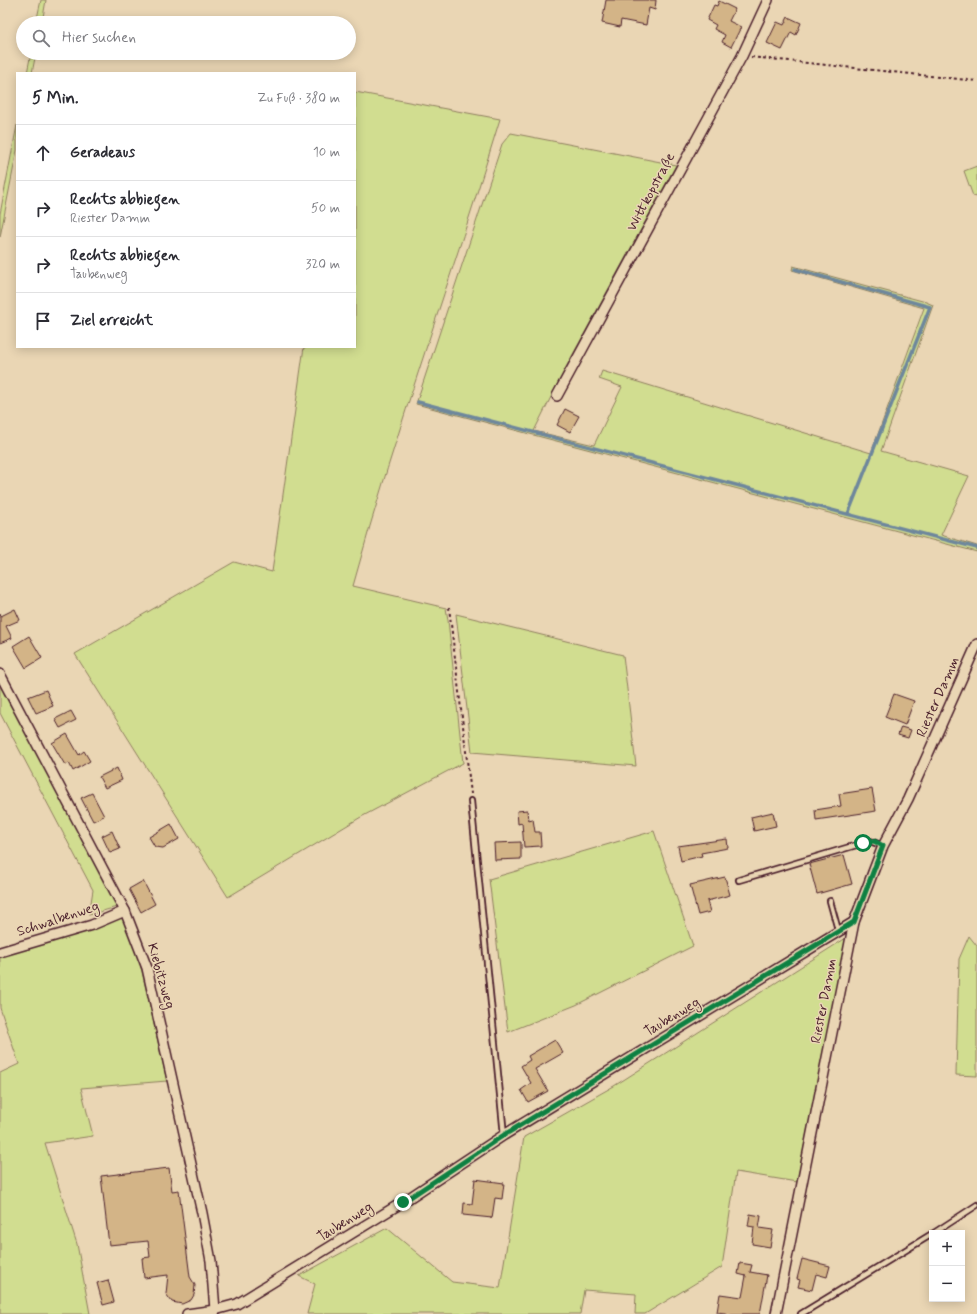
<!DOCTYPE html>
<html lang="de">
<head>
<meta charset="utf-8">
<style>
	:root { --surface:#fff; --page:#f2f2f3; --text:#2b2b33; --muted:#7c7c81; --line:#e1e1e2 }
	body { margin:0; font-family:Mynerve,sans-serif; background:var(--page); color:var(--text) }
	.controls { position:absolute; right:12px; bottom:12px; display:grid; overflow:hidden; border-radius:0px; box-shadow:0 2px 10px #0003 }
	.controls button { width:36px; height:36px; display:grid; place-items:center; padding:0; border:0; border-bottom:1px solid var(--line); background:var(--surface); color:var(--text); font:20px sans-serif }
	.stop { position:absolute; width:12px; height:12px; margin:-9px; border:3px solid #0b8043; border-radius:50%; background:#fff }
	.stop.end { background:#0b8043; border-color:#fff; box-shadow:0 1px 4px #0008 }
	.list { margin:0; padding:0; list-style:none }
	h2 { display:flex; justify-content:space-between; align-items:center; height:52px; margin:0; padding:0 16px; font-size:17px }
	h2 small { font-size:13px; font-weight:400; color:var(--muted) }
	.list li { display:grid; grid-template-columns:26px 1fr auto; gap:12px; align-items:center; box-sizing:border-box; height:56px; padding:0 16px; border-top:1px solid var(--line) }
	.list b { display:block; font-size:15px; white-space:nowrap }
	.list p { margin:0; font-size:13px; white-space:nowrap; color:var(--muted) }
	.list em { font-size:13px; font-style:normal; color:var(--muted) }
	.icon { flex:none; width:22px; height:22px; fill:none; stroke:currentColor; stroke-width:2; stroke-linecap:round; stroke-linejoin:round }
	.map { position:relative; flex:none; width:977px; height:1314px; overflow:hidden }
	.search { position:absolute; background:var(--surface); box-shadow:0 2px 10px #0003; left:16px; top:16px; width:340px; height:44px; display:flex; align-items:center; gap:10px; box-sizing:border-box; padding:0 14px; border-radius:22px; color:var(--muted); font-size:15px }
	.panel { position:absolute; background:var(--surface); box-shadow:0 2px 10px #0003; left:16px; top:72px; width:340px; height:276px; border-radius:0px }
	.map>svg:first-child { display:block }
	.green { fill:#d1dd90; stroke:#8e7e5e }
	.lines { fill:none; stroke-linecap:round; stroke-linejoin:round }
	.stream { stroke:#6e879c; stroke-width:3.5 }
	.building { fill:#d3b487; stroke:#4a1f2b }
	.lane-casing { stroke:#4a1f2b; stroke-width:8 }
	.street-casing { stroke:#4a1f2b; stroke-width:12 }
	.path { stroke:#4a1f2b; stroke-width:2; stroke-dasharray:3 3; stroke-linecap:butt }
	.lane { stroke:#ead6b4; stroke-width:4.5 }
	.street { stroke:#ead6b4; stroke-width:9 }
	.route { stroke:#0b8043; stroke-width:5 }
	.labels { text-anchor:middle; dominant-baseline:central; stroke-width:3; stroke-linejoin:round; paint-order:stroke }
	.street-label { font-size:14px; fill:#4a1f2b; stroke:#ead6b4 }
</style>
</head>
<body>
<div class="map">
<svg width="977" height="1314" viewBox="0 0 977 1314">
	<rect width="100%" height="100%" fill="#ead6b4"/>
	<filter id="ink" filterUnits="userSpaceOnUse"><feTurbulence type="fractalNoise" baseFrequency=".025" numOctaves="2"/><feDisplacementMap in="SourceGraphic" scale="8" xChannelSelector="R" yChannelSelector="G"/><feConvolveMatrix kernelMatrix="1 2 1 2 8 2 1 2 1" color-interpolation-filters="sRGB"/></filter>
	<g filter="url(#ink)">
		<!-- green -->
		<g class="green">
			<path d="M 41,0 L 46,0 L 42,23 L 36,23 Z"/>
			<path d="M 31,53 L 36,53 L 32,73 L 27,73 Z"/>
			<path d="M 355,92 L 500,119 C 453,275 396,428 353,586 L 446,608 L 448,620 L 463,763 L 361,817 L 228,897 L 75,654 L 234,562 L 272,572 L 304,347 L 355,347 Z"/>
			<path d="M 17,125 L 17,150 L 0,237 L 0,214 Z"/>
			<path d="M 511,133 L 676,165 L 565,369 L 534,431 L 594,445 L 622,387 L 599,379 L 602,371 L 871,453 L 924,308 L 792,270 L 793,266 L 926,302 L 933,305 L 881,451 L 969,476 L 941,535 L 977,546 L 977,552 L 416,404 L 502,144 Z"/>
			<path d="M 977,166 L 977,197 L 973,196 L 964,171 Z"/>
			<path d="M 456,614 L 623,655 L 636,766 L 472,752 Z"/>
			<path d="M 0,682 L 120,906 L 89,915 L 93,890 L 0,713 Z"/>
			<path d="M 654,831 L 693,946 L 576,1005 L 508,1032 L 489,879 Z"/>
			<path d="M 124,915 L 140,963 L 167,1081 L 81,1088 L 93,1136 L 45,1143 L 77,1244 L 90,1314 L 0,1314 L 0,1073 L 19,1064 L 0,1008 L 0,954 Z"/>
			<path d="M 969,936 L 977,946 L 977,1076 L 956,1075 L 959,959 Z"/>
			<path d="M 846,938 L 797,1182 L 736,1172 L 722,1267 L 645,1314 L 635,1314 L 636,1294 L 584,1290 L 580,1314 L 307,1314 L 315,1284 L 299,1276 L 387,1228 L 452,1282 L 500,1288 L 524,1137 L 614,1086 Z"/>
		</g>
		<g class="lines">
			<!-- stream -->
			<g class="stream">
				<path d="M 795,269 L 930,307 L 848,514"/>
				<path d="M 418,402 L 977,548"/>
			</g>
		</g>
		<!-- building -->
		<g class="building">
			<path d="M 606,0 L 656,0 L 655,10 L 649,8 L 646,25 L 621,20 L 620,27 L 602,23 Z"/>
			<path d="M 719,1 L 735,9 L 729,21 L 741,27 L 731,47 L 722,42 L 725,35 L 714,29 L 716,25 L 707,20 L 714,5 L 717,6 Z"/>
			<path d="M 788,17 L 801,23 L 796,35 L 791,32 L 782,50 L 767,43 L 777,22 L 784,25 Z"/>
			<path d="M 565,409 L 579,416 L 570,432 L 557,425 Z"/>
			<path d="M 15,609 L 20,620 L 6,626 L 12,638 L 0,643 L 0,613 L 1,616 Z"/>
			<path d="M 29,636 L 42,658 L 26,668 L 13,646 Z"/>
			<path d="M 46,690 L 53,706 L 36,713 L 28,697 Z"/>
			<path d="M 894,694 L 914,701 L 905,725 L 885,717 Z"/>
			<path d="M 71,711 L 76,720 L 60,728 L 55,719 Z"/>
			<path d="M 901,727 L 911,730 L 908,738 L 898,735 Z"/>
			<path d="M 67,734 L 79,755 L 84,751 L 90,761 L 73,771 L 69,763 L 65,765 L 52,743 Z"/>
			<path d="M 117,768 L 122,780 L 105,788 L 99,777 Z"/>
			<path d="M 872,789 L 876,811 L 816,820 L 815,810 L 841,806 L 839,794 Z"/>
			<path d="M 92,793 L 104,816 L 93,821 L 81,798 Z"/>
			<path d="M 527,810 L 528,820 L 533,819 L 535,832 L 540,832 L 541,846 L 524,847 L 522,823 L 518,824 L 517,811 Z"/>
			<path d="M 773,812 L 776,826 L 754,831 L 751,817 Z"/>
			<path d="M 171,824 L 179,839 L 163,848 L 155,847 L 149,837 Z"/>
			<path d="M 112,831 L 120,849 L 110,853 L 102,836 Z"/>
			<path d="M 727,839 L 728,848 L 701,853 L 702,856 L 681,861 L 678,846 Z"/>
			<path d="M 521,842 L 521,859 L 495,860 L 494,843 Z"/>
			<path d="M 844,855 L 852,884 L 817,894 L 809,864 Z"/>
			<path d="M 725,877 L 730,895 L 707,901 L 710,912 L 698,915 L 690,885 Z"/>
			<path d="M 143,881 L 155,904 L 141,912 L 129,889 Z"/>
			<path d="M 555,1040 L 563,1053 L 535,1069 L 548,1091 L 528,1102 L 521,1090 L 531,1083 L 521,1066 L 530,1060 L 528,1056 Z"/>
			<path d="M 169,1168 L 172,1191 L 179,1190 L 190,1277 L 195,1285 L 194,1295 L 191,1300 L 182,1304 L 172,1302 L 166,1294 L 168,1275 L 144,1278 L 142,1258 L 150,1257 L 148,1241 L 109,1245 L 101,1176 Z"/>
			<path d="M 475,1179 L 504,1183 L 502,1199 L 495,1198 L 492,1218 L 463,1215 L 464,1203 L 472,1204 Z"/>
			<path d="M 750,1214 L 761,1216 L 759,1228 L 773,1230 L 770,1247 L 752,1244 L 754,1227 L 748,1226 Z"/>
			<path d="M 802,1259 L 830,1266 L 827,1277 L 816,1274 L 812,1290 L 798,1287 L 800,1280 L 797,1279 Z"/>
			<path d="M 740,1263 L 752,1265 L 750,1272 L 767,1275 L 760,1314 L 732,1314 L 717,1312 L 720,1294 L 742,1297 L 746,1276 L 738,1274 Z"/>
			<path d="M 108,1280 L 114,1302 L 103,1305 L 97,1283 Z"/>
		</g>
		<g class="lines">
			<!-- lane casing -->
			<g class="lane-casing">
				<g id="lane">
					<path d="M 471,801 L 504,1135"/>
					<path d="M 739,880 L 870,841 L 883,846"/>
					<path d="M 830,901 L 838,930"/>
					<path d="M 934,1233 L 977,1205"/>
					<path d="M 801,1314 L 932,1234"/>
				</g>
			</g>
			<!-- street casing -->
			<g class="street-casing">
				<g id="street">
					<path d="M 557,396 L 742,56 L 768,0"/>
					<path d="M 0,674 L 125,911 L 147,968 L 202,1213 L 211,1261 L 215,1310 L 214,1314"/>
					<path d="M 0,952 L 92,925 L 125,911"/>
					<path d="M 187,1314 L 215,1310 L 237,1304 L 403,1202 L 504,1135 L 854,922"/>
					<path d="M 776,1314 L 854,922 L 883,846 L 908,799 L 977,644"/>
				</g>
			</g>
			<!-- path -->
			<g class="path">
				<path d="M 751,57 L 977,81"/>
				<path d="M 449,607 L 471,794"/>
			</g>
			<!-- lane -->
			<use href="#lane" class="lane"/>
			<!-- street -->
			<use href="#street" class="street"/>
		</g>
	</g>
	<g class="lines" filter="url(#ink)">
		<!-- route -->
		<path class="route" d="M 403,1202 L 504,1135 L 854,922 L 883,846 L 874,841 L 863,843"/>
	</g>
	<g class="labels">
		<!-- street labels -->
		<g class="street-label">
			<text transform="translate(651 192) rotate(-62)">Wittkopstraße</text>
			<text transform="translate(938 697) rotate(-66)">Riester Damm</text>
			<text transform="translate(58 919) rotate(-18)">Schwalbenweg</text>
			<text transform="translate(161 976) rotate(74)">Kiebitzweg</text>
			<text transform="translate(824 1001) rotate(-79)">Riester Damm</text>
			<text transform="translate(672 1017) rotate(-31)">Taubenweg</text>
			<text transform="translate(345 1222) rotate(-32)">Taubenweg</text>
		</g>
	</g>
</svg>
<div class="controls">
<button>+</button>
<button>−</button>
</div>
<div class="stop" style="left:863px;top:843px"></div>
<div class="stop end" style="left:403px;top:1202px"></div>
<div class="search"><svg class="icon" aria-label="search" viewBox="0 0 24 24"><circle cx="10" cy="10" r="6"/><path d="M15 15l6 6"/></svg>Hier suchen</div>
<section class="panel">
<h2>5 Min.<small>Zu Fuß · 380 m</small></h2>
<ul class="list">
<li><svg class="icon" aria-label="ahead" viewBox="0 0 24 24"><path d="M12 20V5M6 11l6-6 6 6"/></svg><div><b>Geradeaus</b></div><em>10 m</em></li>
<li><svg class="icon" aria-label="right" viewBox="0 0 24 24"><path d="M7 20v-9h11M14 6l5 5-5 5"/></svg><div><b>Rechts abbiegen</b><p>Riester Damm</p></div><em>50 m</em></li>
<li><svg class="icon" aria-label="right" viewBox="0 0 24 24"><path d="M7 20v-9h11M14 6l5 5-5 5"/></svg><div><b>Rechts abbiegen</b><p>Taubenweg</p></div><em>320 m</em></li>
<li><svg class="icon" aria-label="arrive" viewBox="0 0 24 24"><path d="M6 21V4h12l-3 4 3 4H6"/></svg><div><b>Ziel erreicht</b></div></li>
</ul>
</section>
</div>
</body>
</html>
